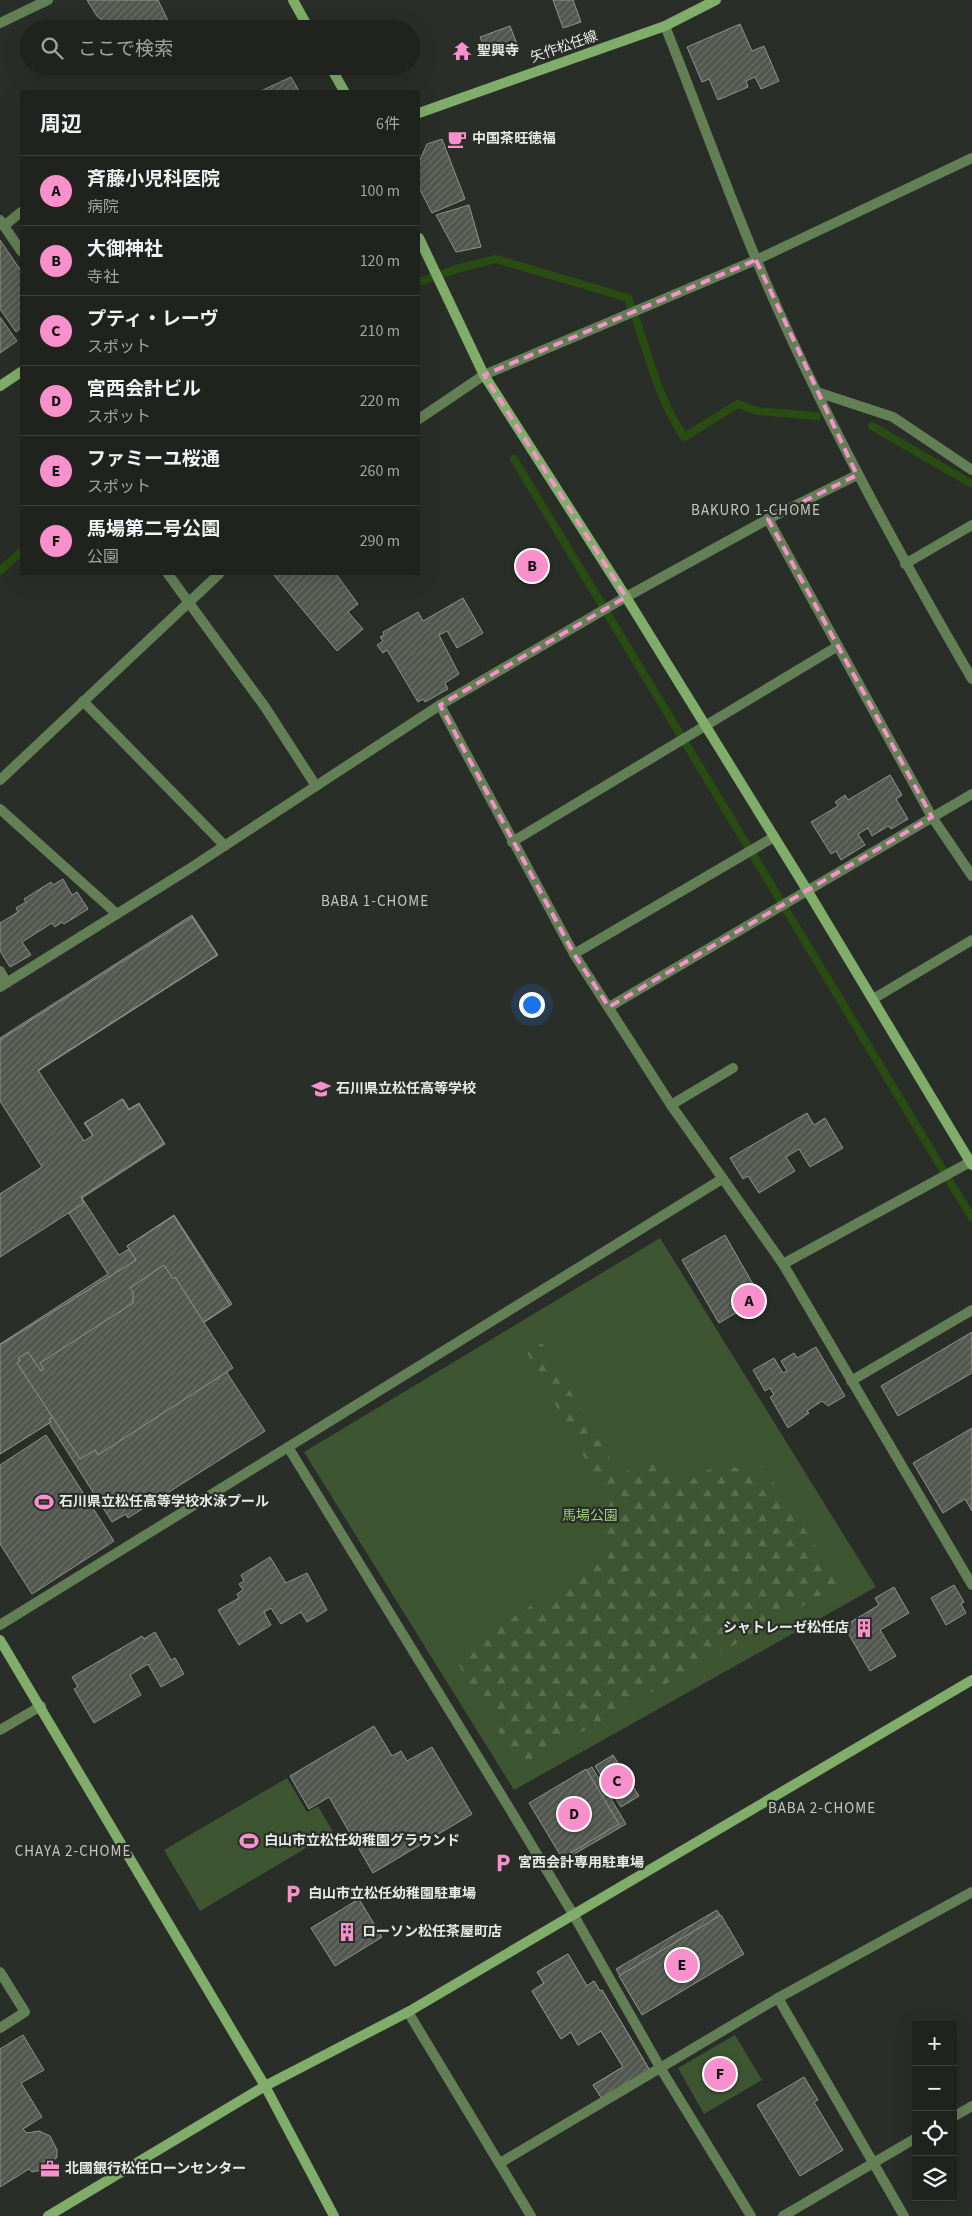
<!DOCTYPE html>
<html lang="ja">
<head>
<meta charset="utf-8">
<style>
	:root { --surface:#20221e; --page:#282a27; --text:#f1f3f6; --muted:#a2a4a4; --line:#3d3f3c; --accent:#f890cc }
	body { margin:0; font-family:"Source Sans 3","Noto Sans JP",sans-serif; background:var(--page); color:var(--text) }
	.controls { position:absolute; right:15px; bottom:15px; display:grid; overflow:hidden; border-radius:0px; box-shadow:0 5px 20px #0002 }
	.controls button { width:45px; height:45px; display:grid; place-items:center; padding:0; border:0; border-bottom:1px solid var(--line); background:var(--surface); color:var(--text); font:25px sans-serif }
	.you { position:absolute; left:531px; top:1004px; width:18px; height:18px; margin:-12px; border:4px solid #fff; border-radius:50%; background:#1a73e8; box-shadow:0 0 0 8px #1a73e833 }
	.badge { display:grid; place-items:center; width:32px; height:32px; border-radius:50%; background:var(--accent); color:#111; font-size:16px; font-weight:700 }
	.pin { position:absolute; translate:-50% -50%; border:2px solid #fff; box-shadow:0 1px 5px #0006 }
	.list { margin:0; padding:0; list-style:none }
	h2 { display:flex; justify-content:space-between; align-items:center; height:65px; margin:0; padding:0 20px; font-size:21px }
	h2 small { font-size:16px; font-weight:400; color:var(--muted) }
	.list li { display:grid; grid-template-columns:32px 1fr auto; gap:15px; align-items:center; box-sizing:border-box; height:70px; padding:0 20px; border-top:1px solid var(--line) }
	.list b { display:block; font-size:19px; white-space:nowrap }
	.list p { margin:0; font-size:16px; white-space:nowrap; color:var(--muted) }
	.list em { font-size:16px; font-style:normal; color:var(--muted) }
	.icon { flex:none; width:28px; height:28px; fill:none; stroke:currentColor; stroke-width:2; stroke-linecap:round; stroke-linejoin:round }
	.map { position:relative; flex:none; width:972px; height:2216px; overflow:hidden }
	.search { position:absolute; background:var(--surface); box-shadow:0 5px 20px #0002; left:20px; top:20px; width:400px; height:55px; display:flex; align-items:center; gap:12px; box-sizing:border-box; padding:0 18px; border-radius:28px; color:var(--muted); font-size:19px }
	.panel { position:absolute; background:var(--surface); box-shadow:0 5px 20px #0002; left:20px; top:90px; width:400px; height:485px; border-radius:0px }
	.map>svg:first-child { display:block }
	.green { fill:#3e5531 }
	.forest { fill:url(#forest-firs) }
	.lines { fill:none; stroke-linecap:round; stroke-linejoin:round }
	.stream { stroke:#294c12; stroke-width:8 }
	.building { fill:url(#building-hatch); stroke:#8e938c; fill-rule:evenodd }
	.street { stroke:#637f55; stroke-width:10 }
	.secondary { stroke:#81ad6a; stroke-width:10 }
	.marked { fill:none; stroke:#f890cc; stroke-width:4; stroke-dasharray:10 6; stroke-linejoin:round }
	.labels { text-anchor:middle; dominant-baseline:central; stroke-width:4.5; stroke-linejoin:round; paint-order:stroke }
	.street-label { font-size:14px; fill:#e7eae5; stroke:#2a2e28 }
	.poi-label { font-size:14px; font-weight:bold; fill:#e7eae5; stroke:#2a2e28; text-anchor:start }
	.park-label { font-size:14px; fill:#9dd380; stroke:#2a2e28 }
	.neighbourhood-label { font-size:15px; letter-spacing:1px; fill:#c2c7bf; stroke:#2a2e28 }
</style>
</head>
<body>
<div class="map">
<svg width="972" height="2216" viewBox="0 0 972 2216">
	<defs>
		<pattern id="forest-firs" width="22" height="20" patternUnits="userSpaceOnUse" patternTransform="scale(1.25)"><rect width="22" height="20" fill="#3e5531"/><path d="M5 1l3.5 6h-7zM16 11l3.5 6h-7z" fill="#5a6e4f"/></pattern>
		<pattern id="building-hatch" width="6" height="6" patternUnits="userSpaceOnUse" patternTransform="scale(1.25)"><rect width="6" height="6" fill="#525750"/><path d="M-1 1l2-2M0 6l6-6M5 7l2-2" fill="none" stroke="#6b6f69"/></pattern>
	</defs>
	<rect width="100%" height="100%" fill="#2a2e28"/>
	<!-- green -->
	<g class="green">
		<path d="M 660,1238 L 876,1587 L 514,1790 L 304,1452 Z"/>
		<path d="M 287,1778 L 307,1812 L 318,1806 L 333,1832 L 200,1911 L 164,1850 Z"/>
		<path d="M 735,2035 L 762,2080 L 704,2114 L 678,2068 Z"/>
	</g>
	<!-- forest -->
	<path class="forest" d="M 542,1343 L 620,1476 L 636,1464 L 660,1463 L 677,1487 L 717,1465 L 767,1472 L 841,1584 L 520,1767 L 454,1657 L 602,1558 L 601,1488 L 526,1351 Z"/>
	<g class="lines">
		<!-- stream -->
		<g class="stream">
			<path d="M 419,282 L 460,268 L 496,259 L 628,298 C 648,348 654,391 684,437 L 738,404 L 757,411 L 817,416"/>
			<path d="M 872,426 L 972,484"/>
			<path d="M 514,459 L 972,1218"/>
			<path d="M 0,571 L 21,552"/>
		</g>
	</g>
	<!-- building -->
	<g class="building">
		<path d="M 87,0 L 158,0 L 172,29 L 113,29 L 97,16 Z"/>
		<path d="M 553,0 L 573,0 L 581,22 L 563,28 Z"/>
		<path d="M 740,24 L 752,51 L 764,46 L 779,81 L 761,89 L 755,77 L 746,81 L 748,87 L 718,100 L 709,79 L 702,82 L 687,47 Z"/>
		<path d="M 510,26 L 517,44 L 487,55 L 480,37 Z"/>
		<path d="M 291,77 L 299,91 L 261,91 Z"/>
		<path d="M 442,139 L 465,199 L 432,213 L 419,188 L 419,162 L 427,144 Z"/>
		<path d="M 469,205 L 481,247 L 456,252 L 436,215 Z"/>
		<path d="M 0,240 L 21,271 L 21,328 L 16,332 L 0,309 Z"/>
		<path d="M 0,317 L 17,341 L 0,353 Z"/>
		<path d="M 273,574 L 336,574 L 358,604 L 348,612 L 363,629 L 337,651 Z"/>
		<path d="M 463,598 L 483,633 L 457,648 L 447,631 L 439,635 L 459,674 L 445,683 L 448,689 L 425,702 L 423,699 L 418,702 L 387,650 L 383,653 L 377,645 L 383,641 L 380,637 L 384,635 L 383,632 L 418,612 L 423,621 Z"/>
		<path d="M 890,775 L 902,795 L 896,799 L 908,819 L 891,829 L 888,826 L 872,836 L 868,828 L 858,834 L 865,845 L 841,860 L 836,851 L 831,854 L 811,822 L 838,806 L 835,802 L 845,795 L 848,800 Z"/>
		<path d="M 63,879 L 72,895 L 77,892 L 88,909 L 64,924 L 62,922 L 55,927 L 52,923 L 22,942 L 31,955 L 10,967 L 0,951 L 0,923 L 18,912 L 16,908 L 26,902 L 24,899 L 51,882 L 53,885 Z"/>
		<path d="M 192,915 L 218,955 L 38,1071 L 84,1142 L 93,1136 L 84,1123 L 123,1099 L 129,1109 L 139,1103 L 165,1144 L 82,1198 L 119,1255 L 129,1249 L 127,1246 L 174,1215 L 232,1304 L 197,1327 L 265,1431 L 128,1518 L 126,1514 L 112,1522 L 49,1423 L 0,1454 L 0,1344 L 108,1274 L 68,1212 L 0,1256 L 0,1194 L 43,1167 L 0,1100 L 0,1038 ZM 160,1349 L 163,1353 L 163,1364 L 71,1423 L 74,1429 L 72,1431 L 60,1413 Z"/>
		<path d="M 192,917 L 217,955 L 38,1070 L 84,1141 L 93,1135 L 85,1123 L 122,1099 L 129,1110 L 139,1104 L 164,1143 L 81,1197 L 84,1203 L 0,1257 L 0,1194 L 42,1167 L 0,1101 L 0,1040 Z"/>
		<path d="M 807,1113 L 814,1125 L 825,1118 L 843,1148 L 810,1167 L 799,1149 L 786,1157 L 795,1171 L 759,1193 L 748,1176 L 743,1179 L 730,1158 Z"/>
		<path d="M 174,1216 L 230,1305 L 59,1413 L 49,1419 L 51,1422 L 0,1454 L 0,1345 L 136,1260 L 127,1246 Z"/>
		<path d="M 725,1235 L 761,1298 L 719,1323 L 682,1260 Z"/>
		<path d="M 164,1265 L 173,1279 L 175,1277 L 233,1368 L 98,1455 L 95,1450 L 80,1459 L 17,1363 L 20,1361 L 18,1358 L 28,1352 L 41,1371 L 44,1369 L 40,1363 L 133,1303 L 133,1292 L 130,1288 Z"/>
		<path d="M 972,1332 L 972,1373 L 898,1416 L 881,1386 Z"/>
		<path d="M 816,1347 L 845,1396 L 828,1406 L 822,1401 L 807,1411 L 809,1413 L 788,1428 L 770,1397 L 774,1395 L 770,1388 L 765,1391 L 753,1370 L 774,1358 L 783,1373 L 787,1371 L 781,1361 L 794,1353 L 797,1358 Z"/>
		<path d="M 972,1428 L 972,1511 L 965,1499 L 943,1513 L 913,1463 Z"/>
		<path d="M 46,1435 L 114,1541 L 32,1594 L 0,1544 L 0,1465 Z"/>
		<path d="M 270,1557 L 286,1583 L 307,1573 L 327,1610 L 307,1622 L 301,1612 L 281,1624 L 271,1608 L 264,1612 L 271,1625 L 239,1645 L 218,1610 L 239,1598 L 237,1594 L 243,1590 L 239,1584 L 244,1581 L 241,1575 Z"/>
		<path d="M 954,1585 L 964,1602 L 961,1604 L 966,1613 L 946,1625 L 931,1598 Z"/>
		<path d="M 894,1587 L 909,1613 L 880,1630 L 896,1656 L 870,1671 L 844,1626 L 879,1605 L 875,1598 Z"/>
		<path d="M 155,1632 L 171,1660 L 175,1658 L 184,1674 L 161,1687 L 148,1664 L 130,1675 L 141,1695 L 94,1723 L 74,1689 L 78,1687 L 72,1677 L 142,1636 L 144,1639 Z"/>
		<path d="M 374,1726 L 392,1756 L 401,1751 L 407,1761 L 432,1747 L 472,1814 L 373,1873 L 329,1797 L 309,1809 L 290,1776 Z"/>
		<path d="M 613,1755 L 639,1796 L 621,1807 L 595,1766 Z"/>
		<path d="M 592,1767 L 626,1824 L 564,1860 L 557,1847 L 561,1845 L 535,1801 Z"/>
		<path d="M 586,1769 L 619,1824 L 562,1858 L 529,1803 Z"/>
		<path d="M 359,1899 L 382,1937 L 335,1966 L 311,1928 Z"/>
		<path d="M 717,1910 L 739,1949 L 649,2002 L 646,1997 L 635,2003 L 616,1969 Z"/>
		<path d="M 721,1915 L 744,1954 L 642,2015 L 619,1976 Z"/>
		<path d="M 568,1954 L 587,1986 L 594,1981 L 600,1991 L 602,1990 L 652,2074 L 604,2102 L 593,2085 L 623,2067 L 601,2031 L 578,2045 L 571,2032 L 561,2039 L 532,1991 L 544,1983 L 537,1972 Z"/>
		<path d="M 568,1954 L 587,1986 L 594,1981 L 600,1991 L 602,1990 L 652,2074 L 604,2102 L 593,2085 L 623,2067 L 601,2031 L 578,2045 L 571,2032 L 561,2039 L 532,1991 L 544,1983 L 537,1972 Z"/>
		<path d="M 23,2035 L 44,2070 L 21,2083 L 42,2117 L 23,2129 L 27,2133 L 39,2131 L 50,2136 L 57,2150 L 57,2157 L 47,2169 L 32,2172 L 29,2169 L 0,2187 L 0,2049 Z"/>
		<path d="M 804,2077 L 818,2100 L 814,2102 L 843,2150 L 800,2176 L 757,2105 Z"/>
	</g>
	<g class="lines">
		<!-- street -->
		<g class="street">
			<path d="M 0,23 L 48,0"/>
			<path d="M 665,26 C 696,104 724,182 756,259 C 817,404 893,543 972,679"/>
			<path d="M 0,220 L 21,251"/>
			<path d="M 4,226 L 21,212"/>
			<path d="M 817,392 L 893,417 L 972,470"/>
			<path d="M 419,419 L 484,375 L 756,260 L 972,158"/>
			<path d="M 768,519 L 932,817 L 972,876"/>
			<path d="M 905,564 L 972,525"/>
			<path d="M 168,574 L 265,707 L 316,786"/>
			<path d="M 83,701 L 225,846"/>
			<path d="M 440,705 L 574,954 L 671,1105 L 783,1264 L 972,1585"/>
			<path d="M 0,780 L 219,574"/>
			<path d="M 0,809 L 117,914"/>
			<path d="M 512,842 L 838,646"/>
			<path d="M 574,954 L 774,837"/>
			<path d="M 0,971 L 7,983"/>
			<path d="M 0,987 L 189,869 L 440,705 L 626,597 L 768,519 L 857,475"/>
			<path d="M 873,999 L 972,940"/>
			<path d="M 609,1007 L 972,794"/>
			<path d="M 671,1105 L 733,1068"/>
			<path d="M 783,1264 L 972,1161"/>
			<path d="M 851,1381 L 972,1310"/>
			<path d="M 288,1447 L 508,1806 L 573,1914 L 661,2069 L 751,2216"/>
			<path d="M 0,1625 L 722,1179"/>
			<path d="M 0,1730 L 41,1706"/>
			<path d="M 0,1972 L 25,2012 L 0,2028"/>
			<path d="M 778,1998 L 904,2216"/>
			<path d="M 408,2012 L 531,2216"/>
			<path d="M 953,2117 L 972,2106"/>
			<path d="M 500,2163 L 778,1998 L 972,1892"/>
			<path d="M 783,2216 L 916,2138"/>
		</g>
		<!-- secondary -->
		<g class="secondary">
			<path d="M 293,0 L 309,29"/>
			<path d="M 330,66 L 344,91"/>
			<path d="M 419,113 L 665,26 L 716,0"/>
			<path d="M 419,238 L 484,375 L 626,597 L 807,890 L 972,1165"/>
			<path d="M 0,386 L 21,372"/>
			<path d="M 0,1640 L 265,2086 L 334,2216"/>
			<path d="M 48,2216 L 265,2086 L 408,2012 L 972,1680"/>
		</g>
	</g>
	<!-- marked area -->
	<path class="marked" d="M 756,260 L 857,475 L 768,519 L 932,817 L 609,1007 L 574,954 L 440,705 L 626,597 L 484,375 Z"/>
	<!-- icons -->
	<defs>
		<g id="temple-bare" transform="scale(1.5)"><path d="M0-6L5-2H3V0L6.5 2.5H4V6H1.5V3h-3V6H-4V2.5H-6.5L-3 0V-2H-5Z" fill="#f890cc" stroke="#2a2e28" stroke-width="2.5" paint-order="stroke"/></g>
		<g id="cafe-bare" transform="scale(1.5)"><path d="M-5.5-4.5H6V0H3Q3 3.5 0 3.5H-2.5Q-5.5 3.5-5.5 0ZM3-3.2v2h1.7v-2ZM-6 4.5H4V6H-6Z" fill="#f890cc" stroke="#2a2e28" stroke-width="2.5" paint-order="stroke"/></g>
		<g id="school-bare" transform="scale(1.5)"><path d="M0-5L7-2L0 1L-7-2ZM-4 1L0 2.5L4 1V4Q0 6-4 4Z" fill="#f890cc" stroke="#2a2e28" stroke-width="2.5" paint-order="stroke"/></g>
		<g id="stadium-bare" transform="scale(1.5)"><path d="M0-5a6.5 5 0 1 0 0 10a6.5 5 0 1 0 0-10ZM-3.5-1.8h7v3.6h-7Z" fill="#f890cc" stroke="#2a2e28" stroke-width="2.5" paint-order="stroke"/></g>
		<g id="building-bare" transform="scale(1.5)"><path d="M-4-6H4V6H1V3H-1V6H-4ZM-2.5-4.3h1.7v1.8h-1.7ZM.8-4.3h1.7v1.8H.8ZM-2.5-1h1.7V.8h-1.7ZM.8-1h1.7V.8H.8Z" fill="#f890cc" stroke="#2a2e28" stroke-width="2.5" paint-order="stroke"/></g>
		<g id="parking-bare" transform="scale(1.5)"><path d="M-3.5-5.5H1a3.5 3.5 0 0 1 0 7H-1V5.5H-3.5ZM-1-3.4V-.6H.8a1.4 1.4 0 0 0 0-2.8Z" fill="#f890cc" stroke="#2a2e28" stroke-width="2.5" paint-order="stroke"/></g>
		<g id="office-bare" transform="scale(1.5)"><path d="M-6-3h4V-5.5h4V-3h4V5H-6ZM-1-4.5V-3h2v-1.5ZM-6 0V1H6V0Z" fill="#f890cc" stroke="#2a2e28" stroke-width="2.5" paint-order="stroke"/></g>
	</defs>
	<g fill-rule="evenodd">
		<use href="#temple-bare" x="462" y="51"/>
		<use href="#cafe-bare" x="457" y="139"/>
		<use href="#school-bare" x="321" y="1089"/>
		<use href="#stadium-bare" x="44" y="1502"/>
		<use href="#building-bare" x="864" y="1628"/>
		<use href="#stadium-bare" x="249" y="1841"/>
		<use href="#parking-bare" x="503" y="1863"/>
		<use href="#parking-bare" x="293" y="1894"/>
		<use href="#building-bare" x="347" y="1932"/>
		<use href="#office-bare" x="50" y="2169"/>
	</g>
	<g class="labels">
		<!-- street labels -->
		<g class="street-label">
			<text transform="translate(564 47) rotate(-19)">矢作松任線</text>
		</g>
		<!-- poi labels -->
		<g class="poi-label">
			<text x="477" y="51">聖興寺</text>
			<text x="472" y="139">中国茶旺徳福</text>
			<text x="336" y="1089">石川県立松任高等学校</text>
			<text x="59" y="1502">石川県立松任高等学校水泳プール</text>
			<text x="849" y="1628" text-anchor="end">シャトレーゼ松任店</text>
			<text x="264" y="1841">白山市立松任幼稚園グラウンド</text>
			<text x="518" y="1863">宮西会計専用駐車場</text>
			<text x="308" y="1894">白山市立松任幼稚園駐車場</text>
			<text x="362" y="1932">ローソン松任茶屋町店</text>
			<text x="65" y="2169">北國銀行松任ローンセンター</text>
		</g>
		<!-- park labels -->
		<g class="park-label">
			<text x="590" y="1516">馬場公園</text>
		</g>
		<!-- neighbourhood labels -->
		<g class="neighbourhood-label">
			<text x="756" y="510">BAKURO 1-CHOME</text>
			<text x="375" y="901">BABA 1-CHOME</text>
			<text x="822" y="1808">BABA 2-CHOME</text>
			<text x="73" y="1851">CHAYA 2-CHOME</text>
		</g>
	</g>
</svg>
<div class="controls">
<button>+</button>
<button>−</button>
<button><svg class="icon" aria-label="locate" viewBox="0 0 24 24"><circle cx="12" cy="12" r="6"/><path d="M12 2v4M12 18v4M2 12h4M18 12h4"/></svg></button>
<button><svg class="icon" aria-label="layers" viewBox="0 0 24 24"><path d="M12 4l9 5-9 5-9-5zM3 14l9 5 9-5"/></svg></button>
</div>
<div class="you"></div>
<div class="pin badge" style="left:749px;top:1301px">A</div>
<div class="pin badge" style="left:532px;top:566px">B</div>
<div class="pin badge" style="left:617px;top:1781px">C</div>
<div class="pin badge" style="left:574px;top:1814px">D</div>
<div class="pin badge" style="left:682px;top:1965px">E</div>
<div class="pin badge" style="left:720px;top:2074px">F</div>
<div class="search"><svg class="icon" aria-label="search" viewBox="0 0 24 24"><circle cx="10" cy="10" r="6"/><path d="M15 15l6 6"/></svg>ここで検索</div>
<section class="panel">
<h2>周辺<small>6件</small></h2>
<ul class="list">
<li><span class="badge">A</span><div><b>斉藤小児科医院</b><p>病院</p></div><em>100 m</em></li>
<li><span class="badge">B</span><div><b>大御神社</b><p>寺社</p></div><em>120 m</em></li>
<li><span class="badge">C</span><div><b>プティ・レーヴ</b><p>スポット</p></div><em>210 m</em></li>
<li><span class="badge">D</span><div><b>宮西会計ビル</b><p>スポット</p></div><em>220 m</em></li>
<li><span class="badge">E</span><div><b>ファミーユ桜通</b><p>スポット</p></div><em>260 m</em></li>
<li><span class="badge">F</span><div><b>馬場第二号公園</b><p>公園</p></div><em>290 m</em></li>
</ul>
</section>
</div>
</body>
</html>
